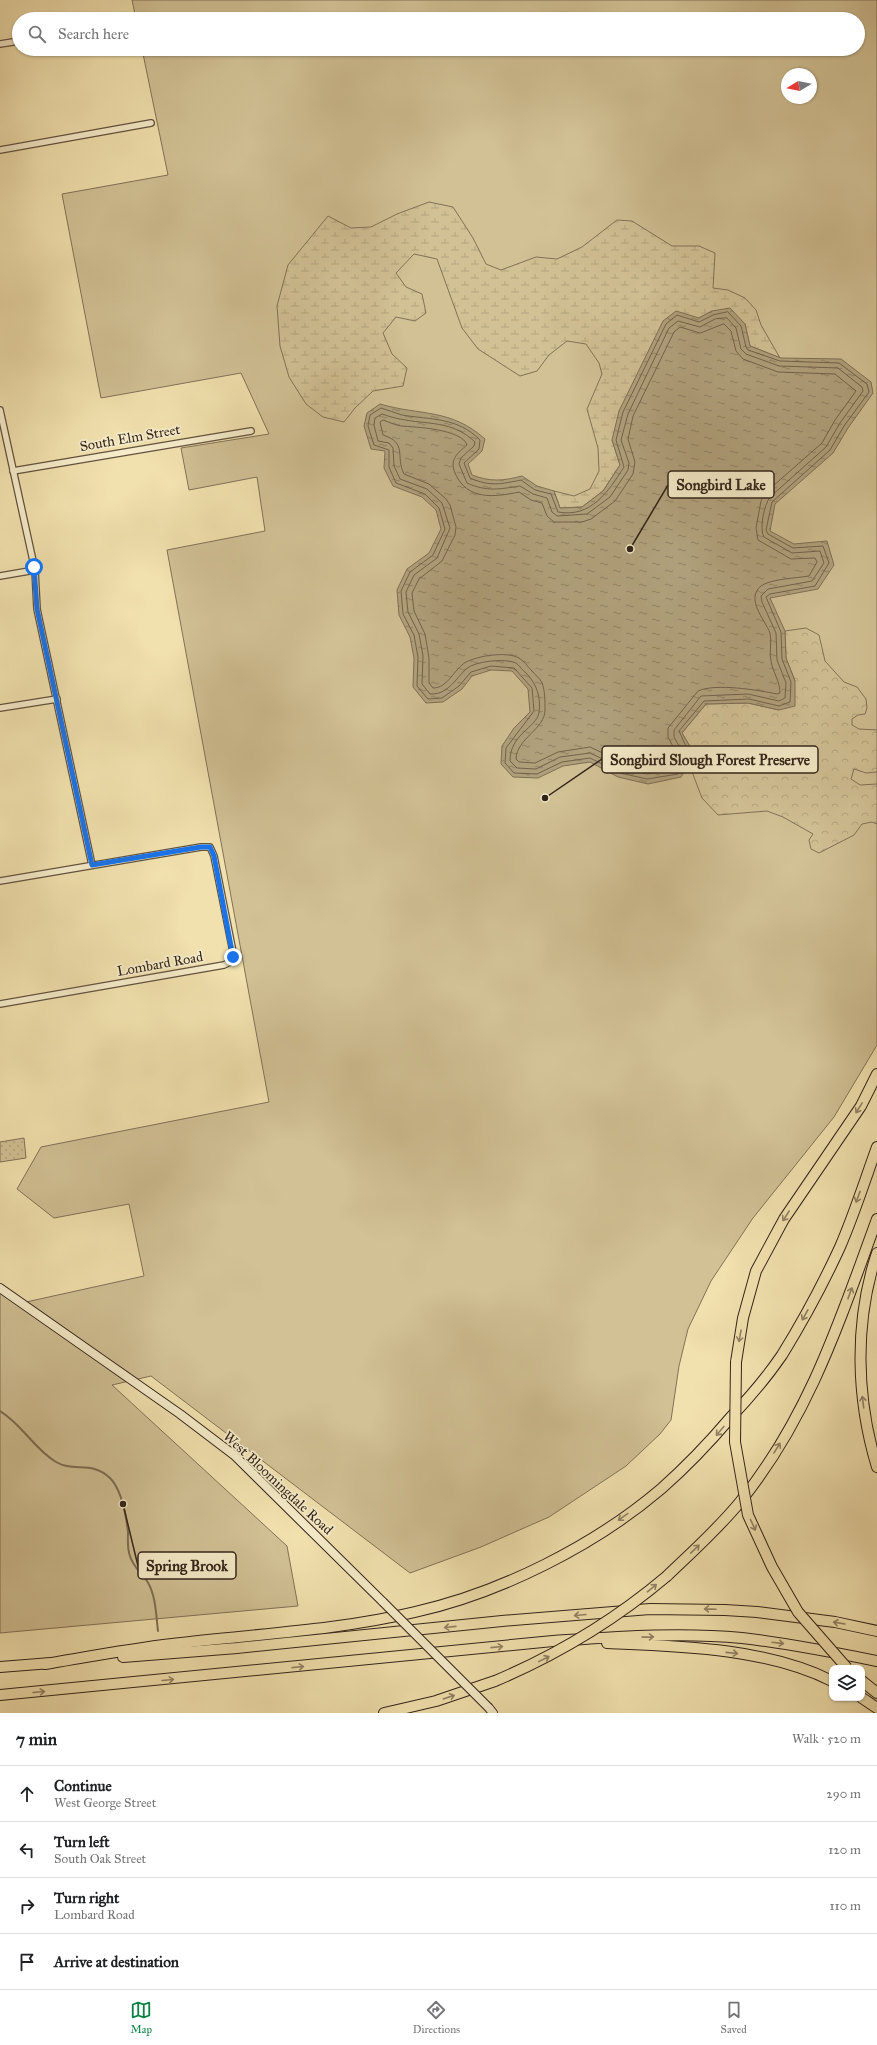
<!DOCTYPE html>
<html lang="en">
<head>
<meta charset="utf-8">
<style>
	:root { --surface:#fff; --page:#f2f2f2; --text:#202124; --muted:#757577; --line:#e0e0e0; --accent:#0b8043 }
	body { margin:0; font-family:"IM FELL Great Primer",serif; background:var(--page); color:var(--text) }
	.controls { position:absolute; right:12px; bottom:12px; display:grid; overflow:hidden; border-radius:8px; box-shadow:0 1px 3px #0004 }
	.controls button { width:36px; height:36px; display:grid; place-items:center; padding:0; border:0; border-bottom:1px solid var(--line); background:var(--surface); color:var(--text); font:20px sans-serif }
	.compass { position:absolute; left:781px; top:68px; width:36px; height:36px; border-radius:50%; background:var(--surface); box-shadow:0 1px 3px #0004; rotate:260deg }
	.stop { position:absolute; width:12px; height:12px; margin:-9px; border:3px solid #1a73e8; border-radius:50%; background:#fff }
	.stop.end { background:#1a73e8; border-color:#fff; box-shadow:0 1px 4px #0008 }
	.list { margin:0; padding:0; list-style:none }
	h2 { display:flex; justify-content:space-between; align-items:center; height:52px; margin:0; padding:0 16px; font-size:17px }
	h2 small { font-size:13px; font-weight:400; color:var(--muted) }
	.list li { display:grid; grid-template-columns:26px 1fr auto; gap:12px; align-items:center; box-sizing:border-box; height:56px; padding:0 16px; border-top:1px solid var(--line) }
	.list b { display:block; font-size:15px; white-space:nowrap }
	.list p { margin:0; font-size:13px; white-space:nowrap; color:var(--muted) }
	.list em { font-size:13px; font-style:normal; color:var(--muted) }
	.icon { flex:none; width:22px; height:22px; fill:none; stroke:currentColor; stroke-width:2; stroke-linecap:round; stroke-linejoin:round }
	.map { position:relative; flex:none; width:877px; height:1713px; overflow:hidden }
	.search { position:absolute; background:var(--surface); box-shadow:0 1px 3px #0004; left:12px; right:12px; top:12px; height:44px; display:flex; align-items:center; gap:10px; box-sizing:border-box; padding:0 14px; border-radius:22px; color:var(--muted); font-size:15px }
	.sheet { height:276px; background:var(--surface) }
	nav { display:flex; justify-content:space-around; align-items:center; box-sizing:border-box; height:56px; border-top:1px solid var(--line); background:var(--surface); font-size:11px; color:var(--muted) }
	nav a { display:grid; justify-items:center; gap:2px }
	nav .on { color:var(--accent) }
	.map>svg:first-child { display:block }
	.green { fill:#d1c195; stroke:#827258; fill-rule:evenodd }
	.forest { fill:url(#forest-crowns); stroke:#827258 }
	.wetland { fill:url(#wetland-marsh); stroke:#827258 }
	.park { fill:url(#park-dots); stroke:#827258 }
	.water { fill:url(#water-ripples); stroke:#7e6f55 }
	.lines { fill:none; stroke-linecap:round; stroke-linejoin:round }
	.shore { stroke:#72624b; stroke-width:1 }
	.stream { stroke:#7e6f55; stroke-width:2 }
	.street-casing { stroke:#62533f; stroke-width:8 }
	.secondary-casing { stroke:#33241a; stroke-width:10 }
	.highway-casing { stroke:#33241a; stroke-width:12 }
	.street { stroke:#f6ecca; stroke-width:5.5 }
	.secondary { stroke:#f6ecca; stroke-width:8 }
	.highway { stroke:#f1e1ae; stroke-width:10 }
	.secondary-bridge-casing { stroke:#33241a; stroke-width:10; stroke-linecap:butt }
	.highway-bridge-casing { stroke:#33241a; stroke-width:12; stroke-linecap:butt }
	.secondary-bridge { stroke:#f6ecca; stroke-width:8 }
	.highway-bridge { stroke:#f1e1ae; stroke-width:10 }
	.oneway { stroke:#928264 }
	.route { stroke:#1a73e8; stroke-width:5 }
	.labels { text-anchor:middle; dominant-baseline:central; stroke-width:3.5; stroke-linejoin:round; paint-order:stroke }
	.street-label { font-size:14px; fill:#33241a; stroke:#f6ecca }
	.leader { fill:none; stroke:#33241a; stroke-width:1.5 }
	.callout-dot { fill:#33241a; stroke:#f6ecca; stroke-width:1.5 }
	.callout { fill:#f6ecca; stroke:#33241a; stroke-width:1.5 }
	.callout-label { font-size:15px; text-anchor:middle; font-weight:bold; fill:#33241a }
</style>
</head>
<body>
<div class="map">
<svg width="877" height="1713" viewBox="0 0 877 1713">
	<defs>
		<pattern id="forest-crowns" width="20" height="18" patternUnits="userSpaceOnUse"><rect width="20" height="18" fill="#d1c195"/><path d="M2 6a3 3 0 1 1 6 0M12 15a3 3 0 1 1 6 0" fill="none" stroke="#b4a680"/></pattern>
		<pattern id="wetland-marsh" width="20" height="14" patternUnits="userSpaceOnUse"><rect width="20" height="14" fill="#d1c195"/><path d="M1 5h8M5 5V1M11 12h8M15 12V8" fill="none" stroke="#b4a680"/></pattern>
		<pattern id="park-dots" width="8" height="8" patternUnits="userSpaceOnUse"><rect width="8" height="8" fill="#d1c195"/><path d="M2 2h.1M6 6h.1" fill="none" stroke="#b4a680" stroke-width="1.8" stroke-linecap="round"/></pattern>
		<pattern id="water-ripples" width="26" height="14" patternUnits="userSpaceOnUse"><rect width="26" height="14" fill="#b0a17c"/><path d="M2 4q2-2 4 0t4 0M15 11q2-2 4 0t4 0" fill="none" stroke="#908365"/></pattern>
	</defs>
	<rect width="100%" height="100%" fill="#f1e1ae"/>
	<filter id="stains"><feTurbulence type="fractalNoise" baseFrequency=".005" numOctaves="4"/><feColorMatrix values="0 0 0 0 .2 0 0 0 0 .09 0 0 0 0 .02 0 0 0 .5 -.17"/></filter>
	<radialGradient id="worn" r=".72"><stop offset=".6" stop-color="#630" stop-opacity="0"/><stop offset="1" stop-color="#630" stop-opacity=".3"/></radialGradient>
	<!-- green -->
	<path class="green" d="M 132,0 L 877,0 L 877,1045 L 834,1117 L 753,1218 L 711,1281 L 688,1329 L 679,1366 L 671,1420 L 660,1434 L 626,1466 L 549,1517 L 481,1547 L 410,1573 L 151,1376 L 112,1385 L 287,1546 L 298,1606 L 0,1633 L 0,1293 L 17,1304 L 144,1276 L 129,1204 L 54,1218 L 17,1189 L 41,1147 L 269,1102 L 167,550 L 265,531 L 257,477 L 189,490 L 181,448 L 269,434 L 241,373 L 101,398 L 62,194 L 168,175 L 142,49 L 858,49 L 858,19 L 136,19 ZM 787,74 L 811,74 L 811,98 L 787,98 Z"/>
	<!-- forest -->
	<path class="forest" d="M 806,628 L 819,635 L 825,661 L 844,682 L 857,687 L 866,699 L 867,708 L 865,714 L 858,715 L 852,719 L 852,725 L 859,729 L 877,730 L 877,772 L 866,773 L 854,769 L 851,779 L 860,785 L 877,784 L 877,824 L 872,822 L 862,824 L 854,835 L 819,853 L 811,849 L 809,840 L 813,834 L 783,817 L 767,811 L 718,815 L 702,798 L 689,764 L 695,755 L 682,733 L 706,704 L 748,703 L 779,710 L 795,681 L 786,658 L 785,631 Z"/>
	<!-- wetland -->
	<path class="wetland" d="M 429,202 L 453,207 L 473,238 L 486,264 L 501,270 L 536,257 L 557,259 L 582,247 L 617,220 L 632,221 L 672,246 L 699,246 L 715,253 L 713,288 L 728,290 L 745,298 L 756,310 L 761,325 L 780,358 L 750,346 L 745,324 L 712,311 L 699,318 L 612,440 L 620,465 L 603,491 L 582,507 L 560,508 L 554,491 L 574,496 L 590,489 L 599,471 L 598,448 L 587,409 L 602,374 L 599,363 L 586,344 L 567,341 L 549,355 L 537,371 L 520,376 L 478,349 L 462,328 L 437,259 L 414,254 L 396,273 L 406,287 L 422,294 L 426,313 L 415,321 L 396,317 L 383,333 L 392,354 L 407,368 L 403,386 L 373,391 L 355,408 L 344,422 L 323,417 L 306,404 L 289,377 L 280,346 L 277,306 L 288,265 L 328,216 L 351,228 L 371,227 L 397,214 Z"/>
	<!-- park -->
	<path class="park" d="M 24,1138 L 26,1158 L 0,1162 L 0,1142 Z"/>
	<!-- water -->
	<path class="water" d="M 730,308 L 745,324 L 750,346 L 781,358 L 841,359 L 871,382 L 873,393 L 848,428 L 833,453 L 775,504 L 770,531 L 794,544 L 827,541 L 834,565 L 818,589 L 770,598 L 785,631 L 786,658 L 795,681 L 795,706 L 779,710 L 748,703 L 706,704 L 682,733 L 695,755 L 681,777 L 648,784 L 618,777 L 590,762 L 563,766 L 538,778 L 513,777 L 501,764 L 502,746 L 514,728 L 530,712 L 528,689 L 512,671 L 491,670 L 472,676 L 462,689 L 443,702 L 426,703 L 413,687 L 414,658 L 410,637 L 399,615 L 397,590 L 407,569 L 429,553 L 441,529 L 436,510 L 422,497 L 393,486 L 384,468 L 385,451 L 371,449 L 364,426 L 367,413 L 380,404 C 421,416 450,408 485,439 L 482,451 L 468,464 L 472,475 C 490,482 503,481 522,476 L 537,486 L 554,491 L 560,508 L 582,507 L 603,491 L 620,465 L 612,440 L 619,411 L 663,321 L 676,311 L 699,318 L 712,311 Z"/>
	<g class="lines">
		<!-- shore -->
		<g class="shore">
			<path d="M 728,312 L 741,326 L 746,347 L 748,350 L 780,361 L 839,363 L 867,384 L 869,392 L 844,426 L 830,450 L 772,502 L 766,530 L 768,534 L 793,548 L 823,546 L 829,563 L 815,586 L 770,594 L 766,597 L 781,632 L 782,659 L 791,682 L 790,702 L 779,706 L 749,699 L 704,701 L 679,731 L 690,755 L 678,774 L 647,779 L 620,773 L 590,758 L 562,762 L 537,774 L 514,773 L 505,763 L 506,748 L 534,711 L 532,688 L 514,668 L 491,666 L 471,672 L 459,686 L 442,698 L 428,699 L 417,686 L 418,657 L 414,635 L 403,614 L 401,591 L 410,572 L 433,555 L 445,529 L 439,508 L 425,494 L 396,483 L 389,467 L 389,450 L 374,445 L 368,426 L 370,415 L 381,408 C 388,410 395,413 402,415 C 432,420 457,417 480,440 L 479,449 L 464,463 L 470,478 C 491,487 501,484 521,480 L 535,490 L 551,494 L 558,512 C 591,518 608,492 624,467 L 616,440 L 623,412 L 666,324 L 677,315 L 699,322 L 713,315 Z"/>
			<path d="M 727,318 L 736,328 L 741,349 L 746,354 L 779,366 L 838,368 L 862,387 L 863,391 L 840,423 L 826,447 L 770,497 C 764,505 759,529 764,537 L 792,553 L 820,551 L 824,563 L 812,581 L 768,589 L 761,596 L 762,602 L 776,633 L 777,660 L 786,683 L 785,698 L 779,701 L 748,694 L 701,696 L 674,730 L 674,737 L 684,755 L 675,769 L 647,774 L 622,768 L 590,753 L 560,757 L 536,769 L 517,768 L 510,761 C 510,734 536,728 539,713 C 541,697 537,685 527,674 C 523,671 520,666 516,663 C 505,658 475,661 466,669 C 455,680 447,695 430,694 L 422,684 L 423,656 L 419,634 L 408,612 L 406,592 L 414,575 L 437,558 L 450,528 L 442,503 L 427,489 L 400,479 L 394,466 L 393,448 L 389,443 L 378,441 L 374,425 L 375,418 L 382,414 C 388,416 394,418 400,419 C 428,425 452,420 475,442 L 474,446 L 461,458 L 459,464 L 467,483 C 487,492 500,489 520,486 L 533,494 L 547,498 L 552,512 L 557,516 L 587,514 L 610,497 L 628,470 L 629,463 L 621,440 L 628,414 L 669,328 L 678,321 L 700,327 L 715,319 Z"/>
			<path d="M 724,324 L 731,331 L 736,351 L 743,359 L 778,372 L 835,374 L 856,391 L 835,420 L 822,443 L 765,493 L 761,501 L 756,528 L 758,540 L 791,559 L 815,558 L 817,562 L 809,576 C 797,578 770,579 761,586 C 745,599 765,620 770,633 C 772,642 769,652 771,661 C 773,673 780,681 780,693 L 777,694 C 758,690 715,683 698,691 L 668,728 L 668,737 L 677,754 L 671,764 L 647,768 L 624,763 L 590,747 L 558,752 L 535,763 L 519,762 L 516,759 C 517,738 545,729 545,710 C 545,702 545,690 542,683 C 540,678 535,675 532,671 C 528,667 524,661 519,658 C 506,651 478,656 466,662 C 454,669 448,688 433,688 L 429,683 L 429,658 L 425,634 L 414,611 L 412,593 L 419,579 L 442,561 L 455,535 L 456,527 L 450,505 L 446,499 L 429,484 L 404,474 C 395,456 408,443 383,435 L 380,422 L 383,420 C 389,422 395,425 401,426 C 415,427 462,429 467,445 C 458,453 449,459 455,473 C 467,501 495,497 519,492 L 531,500 L 542,503 L 547,516 L 554,522 L 582,522 L 591,519 L 615,501 L 633,474 L 635,462 L 628,439 L 633,416 L 674,332 L 680,327 L 700,333 Z"/>
		</g>
		<!-- stream -->
		<path class="stream" d="M 0,1411 C 22,1424 34,1449 56,1462 C 75,1473 91,1460 110,1478 C 122,1490 126,1515 128,1532 C 128,1540 127,1548 130,1556 C 133,1567 141,1572 147,1581 C 156,1595 156,1615 158,1631"/>
		<!-- street casing -->
		<g class="street-casing">
			<g id="street">
				<path d="M 0,44 L 19,41"/>
				<path d="M 0,150 L 151,123"/>
				<path d="M 0,410 L 35,570 L 37,609 L 92,865"/>
				<path d="M 13,471 L 251,431"/>
				<path d="M 0,576 L 35,570"/>
				<path d="M 0,708 L 57,699"/>
				<path d="M 0,881 L 201,847 L 210,847 L 214,856 L 233,952 L 232,961 L 224,965 L 0,1004"/>
			</g>
		</g>
		<!-- secondary casing -->
		<g class="secondary-casing">
			<g id="secondary">
				<path d="M 0,1288 L 180,1414 L 234,1455 L 383,1602"/>
				<path d="M 489,1708 L 493,1713"/>
			</g>
		</g>
		<!-- highway casing -->
		<g class="highway-casing">
			<g id="highway">
				<path d="M 877,1253 C 854,1322 856,1398 877,1467"/>
				<path d="M 736,1362 L 743,1318 L 756,1271 L 784,1219 L 861,1106 L 877,1074"/>
				<path d="M 667,1576 C 692,1552 718,1529 740,1502 C 809,1417 840,1320 877,1219"/>
				<path d="M 607,1643 C 679,1646 767,1648 832,1681"/>
				<path d="M 123,1657 L 237,1648 L 502,1621 L 650,1609 L 725,1610 L 757,1612 L 835,1622 L 877,1631"/>
				<path d="M 45,1664 C 87,1657 129,1649 172,1644 C 253,1634 335,1631 415,1612 C 500,1593 594,1546 661,1489 C 686,1467 709,1443 731,1417 C 749,1398 767,1377 782,1355 C 803,1321 823,1284 840,1247 C 854,1215 865,1180 877,1147"/>
				<path d="M 0,1667 L 51,1663"/>
				<path d="M 862,1681 L 877,1693"/>
				<path d="M 0,1695 L 553,1641 C 615,1637 679,1632 742,1638 C 787,1643 832,1652 877,1661"/>
				<path d="M 862,1698 L 877,1708"/>
				<path d="M 384,1713 L 436,1701 L 495,1681"/>
			</g>
		</g>
		<!-- street -->
		<use href="#street" class="street"/>
		<!-- secondary -->
		<use href="#secondary" class="secondary"/>
		<!-- highway -->
		<use href="#highway" class="highway"/>
		<!-- secondary-bridge casing -->
		<g class="secondary-bridge-casing">
			<path id="secondary-bridge" d="M 383,1602 L 489,1708"/>
		</g>
		<!-- highway-bridge casing -->
		<g class="highway-bridge-casing">
			<g id="highway-bridge">
				<path d="M 736,1362 L 735,1442 L 748,1515 L 772,1567 L 798,1612 L 847,1668"/>
				<path d="M 495,1681 C 559,1654 615,1620 667,1576"/>
			</g>
		</g>
		<!-- secondary-bridge -->
		<use href="#secondary-bridge" class="secondary-bridge"/>
		<!-- highway-bridge -->
		<use href="#highway-bridge" class="highway-bridge"/>
	</g>
	<!-- one-way arrows -->
	<defs><path id="oneway-shaft" d="M-6 0H5M1.5-3L5.5 0L1.5 3" fill="none" stroke-width="1.6" stroke-linecap="round" stroke-linejoin="round"/></defs>
	<g class="oneway">
		<use href="#oneway-shaft" transform="translate(859 1108) rotate(122)"/>
		<use href="#oneway-shaft" transform="translate(858 1197) rotate(110)"/>
		<use href="#oneway-shaft" transform="translate(786 1216) rotate(123)"/>
		<use href="#oneway-shaft" transform="translate(850 1293) rotate(-70)"/>
		<use href="#oneway-shaft" transform="translate(805 1315) rotate(119)"/>
		<use href="#oneway-shaft" transform="translate(740 1336) rotate(100)"/>
		<use href="#oneway-shaft" transform="translate(863 1402) rotate(-97)"/>
		<use href="#oneway-shaft" transform="translate(720 1431) rotate(131)"/>
		<use href="#oneway-shaft" transform="translate(777 1448) rotate(-58)"/>
		<use href="#oneway-shaft" transform="translate(623 1517) rotate(144)"/>
		<use href="#oneway-shaft" transform="translate(753 1525) rotate(66)"/>
		<use href="#oneway-shaft" transform="translate(695 1549) rotate(-44)"/>
		<use href="#oneway-shaft" transform="translate(652 1588) rotate(-40)"/>
		<use href="#oneway-shaft" transform="translate(710 1609) rotate(-178)"/>
		<use href="#oneway-shaft" transform="translate(580 1615) rotate(175)"/>
		<use href="#oneway-shaft" transform="translate(839 1623) rotate(-170)"/>
		<use href="#oneway-shaft" transform="translate(450 1627) rotate(174)"/>
		<use href="#oneway-shaft" transform="translate(648 1637) rotate(-1)"/>
		<use href="#oneway-shaft" transform="translate(778 1643) rotate(7)"/>
		<use href="#oneway-shaft" transform="translate(497 1647) rotate(-6)"/>
		<use href="#oneway-shaft" transform="translate(732 1653) rotate(6)"/>
		<use href="#oneway-shaft" transform="translate(544 1659) rotate(-26)"/>
		<use href="#oneway-shaft" transform="translate(298 1667) rotate(-6)"/>
		<use href="#oneway-shaft" transform="translate(168 1680) rotate(-5)"/>
		<use href="#oneway-shaft" transform="translate(39 1692) rotate(-5)"/>
		<use href="#oneway-shaft" transform="translate(449 1697) rotate(-19)"/>
	</g>
	<g class="lines">
		<!-- route -->
		<path class="route" d="M 34,567 L 37,609 L 92,865 L 201,847 L 210,847 L 214,856 L 233,957"/>
	</g>
	<g class="labels">
		<!-- street labels -->
		<g class="street-label">
			<text transform="translate(130 438) rotate(-10)">South Elm Street</text>
			<text transform="translate(160 964) rotate(-10)">Lombard Road</text>
			<text transform="translate(278 1483) rotate(43)">West Bloomingdale Road</text>
		</g>
	</g>
	<!-- callouts -->
	<path class="leader" d="M630 549L668 485M545 798L602 759M123 1504L138 1566"/>
	<g class="callout-dot">
		<circle cx="630" cy="549" r="4"/>
		<circle cx="545" cy="798" r="4"/>
		<circle cx="123" cy="1504" r="4"/>
	</g>
	<g class="callout">
		<rect x="668" y="471" width="106" height="27" rx="4"/>
		<rect x="602" y="746" width="216" height="27" rx="4"/>
		<rect x="138" y="1552" width="98" height="27" rx="4"/>
	</g>
	<g class="callout-label">
		<text x="721" y="490">Songbird Lake</text>
		<text x="710" y="765">Songbird Slough Forest Preserve</text>
		<text x="187" y="1571">Spring Brook</text>
	</g>
	<rect width="100%" height="100%" filter="url(#stains)"/>
	<rect width="100%" height="100%" fill="url(#worn)"/>
</svg>
<div class="controls">
<button><svg class="icon" aria-label="layers" viewBox="0 0 24 24"><path d="M12 4l9 5-9 5-9-5zM3 14l9 5 9-5"/></svg></button>
</div>
<svg class="compass" viewBox="-18 -18 36 36"><path d="M0-13l5 13h-10z" fill="#e53935"/><path d="M0 13l5-13h-10z" fill="#757577"/></svg>
<div class="stop" style="left:34px;top:567px"></div>
<div class="stop end" style="left:233px;top:957px"></div>
<div class="search"><svg class="icon" aria-label="search" viewBox="0 0 24 24"><circle cx="10" cy="10" r="6"/><path d="M15 15l6 6"/></svg>Search here</div>
</div>
<section class="sheet">
<h2>7 min<small>Walk · 520 m</small></h2>
<ul class="list">
<li><svg class="icon" aria-label="ahead" viewBox="0 0 24 24"><path d="M12 20V5M6 11l6-6 6 6"/></svg><div><b>Continue</b><p>West George Street</p></div><em>290 m</em></li>
<li><svg class="icon" aria-label="left" viewBox="0 0 24 24"><path d="M17 20v-9H6M10 6l-5 5 5 5"/></svg><div><b>Turn left</b><p>South Oak Street</p></div><em>120 m</em></li>
<li><svg class="icon" aria-label="right" viewBox="0 0 24 24"><path d="M7 20v-9h11M14 6l5 5-5 5"/></svg><div><b>Turn right</b><p>Lombard Road</p></div><em>110 m</em></li>
<li><svg class="icon" aria-label="arrive" viewBox="0 0 24 24"><path d="M6 21V4h12l-3 4 3 4H6"/></svg><div><b>Arrive at destination</b></div></li>
</ul>
</section>
<nav>
<a class="on"><svg class="icon" aria-label="map" viewBox="0 0 24 24"><path d="M3 6l6-2 6 2 6-2v14l-6 2-6-2-6 2zM9 4v14M15 6v14"/></svg>Map</a>
<a><svg class="icon" aria-label="directions" viewBox="0 0 24 24"><path d="M12 3l9 9-9 9-9-9zM9 14v-3h6M13 9l2 2-2 2"/></svg>Directions</a>
<a><svg class="icon" aria-label="saved" viewBox="0 0 24 24"><path d="M7 4h10v16l-5-4-5 4z"/></svg>Saved</a>
</nav>
</body>
</html>
